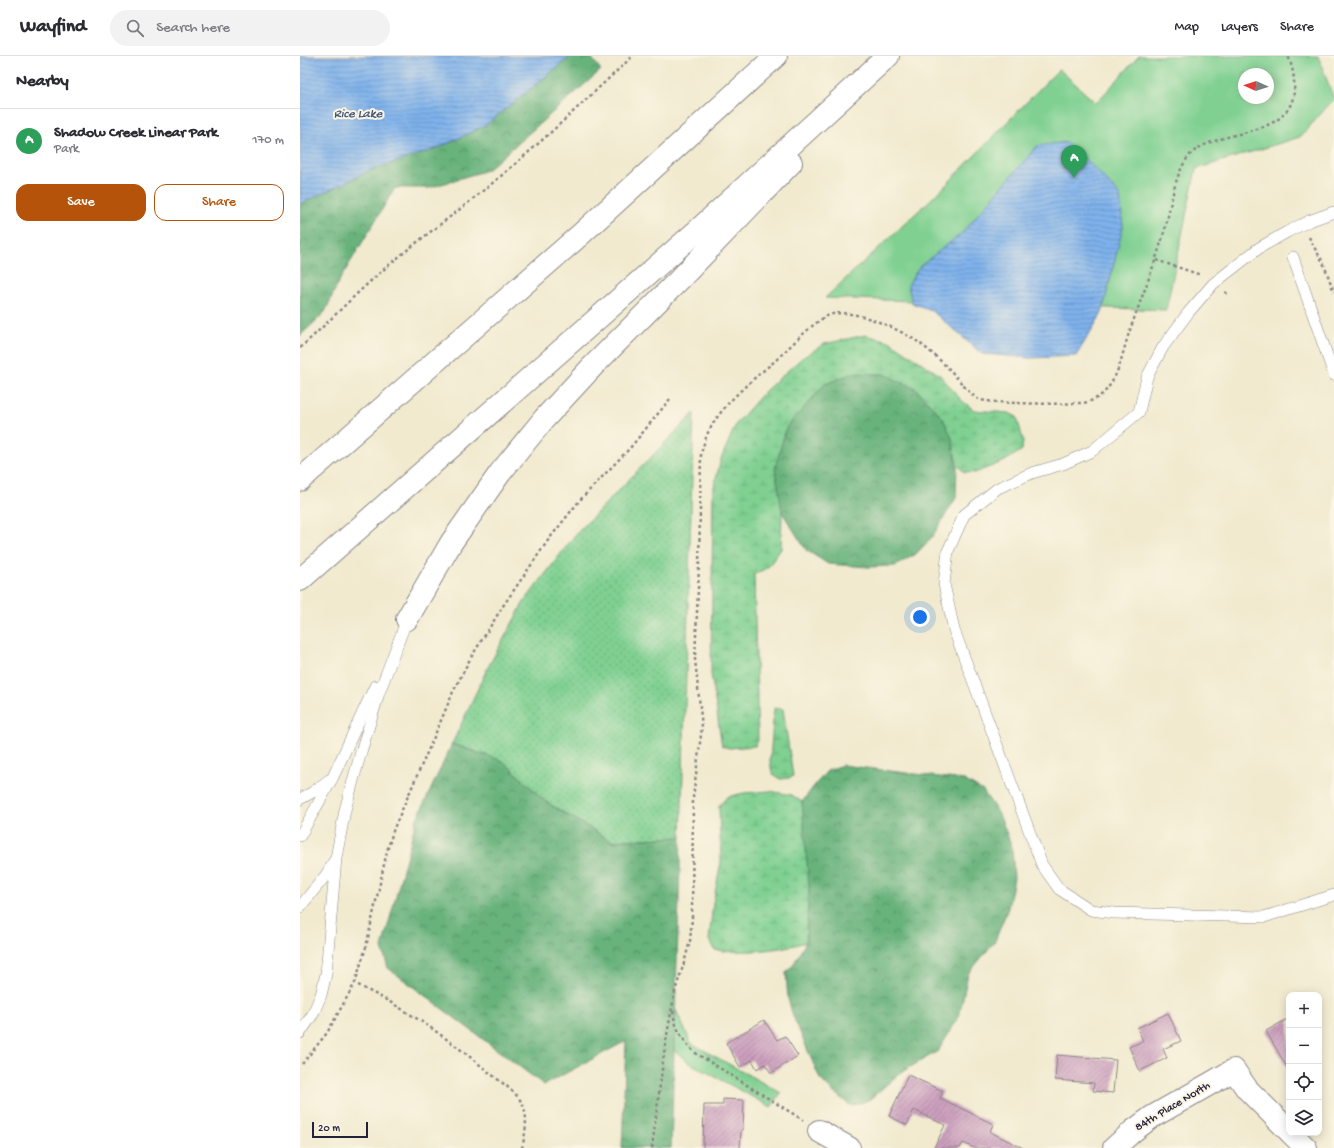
<!DOCTYPE html>
<html lang="en">
<head>
<meta charset="utf-8">
<style>
	:root { --surface:#fff; --page:#f2f2f3; --text:#2b2b33; --muted:#7c7c81; --line:#e1e1e2; --accent:#b45309 }
	body { margin:0; font-family:"Gochi Hand",sans-serif; background:var(--page); color:var(--text) }
	.controls { position:absolute; right:12px; bottom:12px; display:grid; overflow:hidden; border-radius:8px; box-shadow:0 2px 10px #0003 }
	.controls button { width:36px; height:36px; display:grid; place-items:center; padding:0; border:0; border-bottom:1px solid var(--line); background:var(--surface); color:var(--text); font:20px sans-serif }
	.compass { position:absolute; left:938px; top:12px; width:36px; height:36px; border-radius:50%; background:var(--surface); box-shadow:0 2px 10px #0003; rotate:273deg }
	.scale { position:absolute; left:12px; bottom:10px; width:56px; box-sizing:border-box; padding-left:4px; border:2px solid #22223b; border-top:0; font-size:11px; line-height:14px; white-space:nowrap; color:#22223b; -webkit-text-stroke:3px #fcf5e5; paint-order:stroke }
	.you { position:absolute; left:620px; top:561px; width:14px; height:14px; margin:-10px; border:3px solid #fff; border-radius:50%; background:#1a73e8; box-shadow:0 0 0 6px #1a73e833 }
	.badge { display:grid; place-items:center; width:26px; height:26px; border-radius:50%; background:var(--accent); color:#fff; font-size:13px; font-weight:700 }
	.pin { position:absolute; translate:-50% -33px; filter:drop-shadow(0 1px 2px #0008) }
	.pin::after { content:''; position:absolute; top:21px; width:14px; height:12px; background:inherit; clip-path:polygon(0 0,100% 0,50% 100%) }
	.list { margin:0; padding:0; list-style:none }
	h2 { display:flex; justify-content:space-between; align-items:center; height:52px; margin:0; padding:0 16px; font-size:17px }
	h2 small { font-size:13px; font-weight:400; color:var(--muted) }
	.list li { display:grid; grid-template-columns:26px 1fr auto; gap:12px; align-items:center; box-sizing:border-box; height:64px; padding:0 16px; border-top:1px solid var(--line) }
	.list b { display:block; font-size:15px; white-space:nowrap }
	.list p { margin:0; font-size:13px; white-space:nowrap; color:var(--muted) }
	.list em { font-size:13px; font-style:normal; color:var(--muted) }
	.actions { display:flex; gap:8px; padding:12px 16px }
	.actions a { flex:1; padding:9px 0; border:1px solid var(--accent); border-radius:12px; text-align:center; font-size:14px; color:var(--accent) }
	.actions .main { background:var(--accent); color:#fff }
	.icon { flex:none; width:22px; height:22px; fill:none; stroke:currentColor; stroke-width:2; stroke-linecap:round; stroke-linejoin:round }
	.map { position:relative; flex:none; width:1034px; height:1092px; overflow:hidden }
	header { display:flex; align-items:center; gap:24px; box-sizing:border-box; height:56px; padding:0 20px; background:var(--surface); border-bottom:1px solid var(--line) }
	header strong { font-size:19px }
	nav { display:flex; gap:22px; margin-inline-start:auto; font-size:14px }
	.search { width:280px; height:36px; background:var(--page); display:flex; align-items:center; gap:10px; box-sizing:border-box; padding:0 14px; border-radius:22px; color:var(--muted); font-size:15px }
	main { display:flex }
	aside { flex:1; background:var(--surface) }
	.map>svg:first-child { display:block }
	.grass { fill:url(#grass-dots); stroke:#507966 }
	.forest { fill:url(#forest-crowns); stroke:#446a5b }
	.wetland { fill:url(#wetland-marsh); stroke:#507966 }
	.park { fill:#7fd091; stroke:#507966; fill-rule:evenodd }
	.water { fill:url(#water-rules); stroke:#506a94 }
	.building { fill:url(#building-hatch) }
	.lines { fill:none; stroke-linecap:round; stroke-linejoin:round }
	.lane-casing { stroke:#8a8685; stroke-width:12 }
	.street-casing { stroke:#8a8685; stroke-width:24 }
	.highway-casing { stroke:#8a8685; stroke-width:24 }
	.path { stroke:#8a8685; stroke-width:2.5; stroke-dasharray:3 3; stroke-linecap:butt }
	.lane { stroke:#fff; stroke-width:11 }
	.street { stroke:#fff; stroke-width:22 }
	.highway { stroke:#fff; stroke-width:22 }
	.labels { text-anchor:middle; dominant-baseline:central; stroke-width:4; stroke-linejoin:round; paint-order:stroke }
	.street-label { font-size:12px; fill:#22223b; stroke:#fcf5e5 }
	.water-label { font-size:13px; font-style:italic; fill:#435479; stroke:#fcf5e5 }
</style>
</head>
<body>
<header>
<strong>Wayfind</strong>
<div class="search"><svg class="icon" aria-label="search" viewBox="0 0 24 24"><circle cx="10" cy="10" r="6"/><path d="M15 15l6 6"/></svg>Search here</div>
<nav><a>Map</a><a>Layers</a><a>Share</a></nav>
</header>
<main>
<aside>
<h2>Nearby<small></small></h2>
<ul class="list">
<li><span class="badge" style="background:#2e9e5b">A</span><div><b>Shadow Creek Linear Park</b><p>Park</p></div><em>170 m</em></li>
</ul>
<div class="actions"><a class="main">Save</a><a>Share</a></div>
</aside>
<div class="map">
<svg width="1034" height="1092" viewBox="0 0 1034 1092">
	<defs>
		<pattern id="grass-dots" width="8" height="8" patternUnits="userSpaceOnUse"><rect width="8" height="8" fill="#7fd091"/><path d="M2 2h.1M6 6h.1" fill="none" stroke="#6db27e" stroke-width="1.8" stroke-linecap="round"/></pattern>
		<pattern id="forest-crowns" width="20" height="18" patternUnits="userSpaceOnUse"><rect width="20" height="18" fill="#67b27b"/><path d="M2 6a3 3 0 1 1 6 0M12 15a3 3 0 1 1 6 0" fill="none" stroke="#549066"/></pattern>
		<pattern id="wetland-marsh" width="20" height="14" patternUnits="userSpaceOnUse"><rect width="20" height="14" fill="#7fd091"/><path d="M1 5h8M5 5V1M11 12h8M15 12V8" fill="none" stroke="#6db27e"/></pattern>
		<pattern id="water-rules" width="6" height="5" patternUnits="userSpaceOnUse"><rect width="6" height="5" fill="#7fb2ec"/><path d="M0 2.5h6" fill="none" stroke="#6890c0"/></pattern>
		<pattern id="building-hatch" width="6" height="6" patternUnits="userSpaceOnUse"><rect width="6" height="6" fill="#cb9ebd"/><path d="M-1 1l2-2M0 6l6-6M5 7l2-2" fill="none" stroke="#a4809b"/></pattern>
	</defs>
	<rect width="100%" height="100%" fill="#fcf5e5"/>
	<filter id="ink" filterUnits="userSpaceOnUse"><feTurbulence type="fractalNoise" baseFrequency=".025" numOctaves="2"/><feDisplacementMap in="SourceGraphic" scale="8" xChannelSelector="R" yChannelSelector="G"/><feConvolveMatrix kernelMatrix="1 2 1 2 8 2 1 2 1" color-interpolation-filters="sRGB"/></filter>
	<filter id="wash" filterUnits="userSpaceOnUse"><feTurbulence type="fractalNoise" baseFrequency=".012" numOctaves="4" result="noise"/><feDisplacementMap in="SourceGraphic" scale="16" xChannelSelector="R" yChannelSelector="G"/><feGaussianBlur stdDeviation="0.9" result="paint"/><feColorMatrix in="noise" values="0 0 0 0 0 0 0 0 0 0 0 0 0 0 0 0 0 1.4 0 .05"/><feComposite in="paint" operator="in"/></filter>
	<g filter="url(#wash)">
		<rect width="100%" height="100%" fill="#f1eacf"/>
		<!-- grass -->
		<path class="grass" d="M 394,357 L 381,781 L 311,785 L 246,746 L 203,705 L 152,688 L 187,613 L 224,546 L 275,479 Z"/>
		<!-- forest -->
		<g class="forest">
			<path d="M 271,0 L 290,0 L 301,14 L 187,114 L 129,132 L 95,132 L 39,225 L 25,256 L 0,280 L 0,148 L 71,114 L 136,93 L 186,69 Z"/>
			<path d="M 553,317 L 584,318 L 616,333 L 643,362 L 652,382 L 657,409 L 656,442 L 632,481 L 616,498 L 595,510 L 568,511 L 528,508 L 506,494 L 482,456 L 475,412 L 486,372 L 525,328 Z"/>
			<path d="M 152,688 L 203,705 L 246,746 L 311,785 L 381,781 L 371,1092 L 322,1092 L 326,985 L 244,1029 L 88,912 L 82,892 L 116,765 Z"/>
			<path d="M 542,709 L 664,724 L 683,735 L 699,758 L 712,791 L 714,822 L 708,852 L 695,885 L 668,918 L 659,961 L 638,995 L 600,1017 L 569,1044 L 551,1050 L 533,1036 L 520,1023 L 493,960 L 488,943 L 486,917 L 493,909 L 506,886 L 509,831 L 502,746 L 514,730 L 527,715 Z"/>
		</g>
		<!-- wetland -->
		<g class="wetland">
			<path d="M 565,279 L 589,285 L 640,319 L 661,344 L 674,354 L 709,357 L 717,361 L 723,384 L 722,394 L 705,405 L 675,417 L 664,416 L 657,409 L 652,382 L 643,362 L 616,333 L 584,318 L 553,317 L 525,328 L 486,372 L 475,412 L 482,456 L 481,493 L 468,511 L 454,519 L 458,684 L 455,690 L 429,692 L 422,690 L 411,618 L 413,434 L 421,403 L 436,368 L 466,334 L 502,302 L 524,288 Z"/>
			<path d="M 474,652 L 483,653 L 493,720 L 489,722 L 480,723 L 472,717 L 470,705 Z"/>
			<path d="M 470,735 L 492,739 L 502,746 L 509,831 L 506,886 C 480,894 441,898 414,894 L 409,884 L 413,847 L 421,806 L 419,750 L 427,741 L 444,737 Z"/>
		</g>
		<!-- park -->
		<g class="park">
			<path d="M 839,0 L 1018,0 L 1034,43 L 1000,81 L 896,113 L 866,254 L 525,242 L 644,131 L 759,13 L 796,47 ZM 944,18 L 968,18 L 968,42 L 944,42 Z"/>
			<path d="M 376,954 L 391,987 L 481,1037 L 471,1051 L 388,1006 L 374,994 Z"/>
		</g>
		<!-- water -->
		<g class="water">
			<path d="M 0,0 L 271,0 L 186,69 L 136,93 L 71,114 L 0,148 Z"/>
			<path d="M 766,86 L 787,104 L 820,139 L 823,171 L 802,257 L 776,300 L 730,302 L 682,298 L 631,254 L 612,247 L 608,229 L 620,210 L 662,177 L 737,90 Z"/>
		</g>
		<g id="blocks">
			<!-- building -->
			<g class="building">
				<path d="M 868,957 L 881,985 L 863,993 L 867,1002 L 840,1015 L 829,991 L 843,985 L 837,972 Z"/>
				<path d="M 989,962 L 989,1015 L 966,975 Z"/>
				<path d="M 464,964 L 477,984 L 485,980 L 498,1000 L 471,1017 L 465,1008 L 457,1013 L 452,1004 L 440,1011 L 426,987 Z"/>
				<path d="M 757,999 L 816,1004 L 813,1037 L 793,1035 L 794,1027 L 755,1024 Z"/>
				<path d="M 608,1019 L 643,1035 L 640,1042 L 693,1068 L 690,1076 L 723,1092 L 674,1092 L 663,1087 L 660,1092 L 634,1092 L 645,1069 L 614,1054 L 607,1069 L 589,1060 Z"/>
				<path d="M 423,1043 L 444,1044 L 443,1074 L 441,1074 L 440,1092 L 403,1092 L 404,1049 L 423,1049 Z"/>
			</g>
		</g>
	</g>
	<g filter="url(#ink)">
		<use href="#blocks" fill-opacity="0" stroke="#8a8685" stroke-width="1"/>
		<g class="lines">
			<!-- lane casing -->
			<g class="lane-casing">
				<g id="lane">
					<path d="M 1034,156 L 1009,165 L 987,176 L 959,192 L 913,228 L 888,257 L 863,291 L 847,321 L 839,356 L 792,395 L 763,408 L 732,417 L 698,432 L 664,459 L 648,495 L 644,528 L 654,574 L 742,809 L 759,833 L 791,854 L 814,857 L 964,861 L 1034,839"/>
					<path d="M 993,201 L 1034,319"/>
					<path d="M 0,743 L 13,736 L 29,724"/>
					<path d="M 0,780 L 33,721 L 75,630"/>
					<path d="M 0,851 L 26,819 L 34,805"/>
					<path d="M 0,977 L 13,958 L 21,939 L 26,918 L 36,802 L 45,754 L 61,696 L 79,637 L 107,563"/>
				</g>
			</g>
			<!-- street casing -->
			<g class="street-casing">
				<g id="street">
					<path d="M 519,1075 L 549,1092"/>
					<path d="M 991,1077 L 1006,1092"/>
					<path d="M 814,1092 L 833,1075 L 852,1061 L 934,1014 L 947,1033 L 989,1075"/>
				</g>
			</g>
			<!-- highway casing -->
			<g class="highway-casing">
				<g id="highway">
					<path d="M 0,424 L 280,179 L 476,0"/>
					<path d="M 0,524 L 398,174 L 588,0"/>
					<path d="M 107,563 L 151,487 L 200,417 L 244,363 L 292,311 L 380,223 L 491,107"/>
				</g>
			</g>
			<!-- path -->
			<g class="path">
				<path d="M 1009,181 L 1014,191 L 1023,206 L 1034,236"/>
				<path d="M 856,204 L 901,219"/>
				<path d="M 925,236 L 929,239"/>
				<path d="M 0,292 C 28,267 53,240 82,215 C 113,188 147,164 179,138 C 233,95 282,47 333,0"/>
				<path d="M 373,955 C 375,972 382,983 394,996 L 503,1064"/>
				<path d="M 2,1008 L 27,977 L 55,927"/>
				<path d="M 222,1092 C 225,1080 229,1059 222,1047 C 215,1035 202,1027 191,1018 C 161,993 129,969 95,949 C 82,941 68,935 55,927 L 66,891 L 87,795 L 94,772 L 134,681 L 153,636 L 170,603 L 203,550 L 249,483 L 280,444 L 330,392 L 370,343"/>
				<path d="M 352,1092 L 365,990 L 375,935 L 384,907 L 390,885 L 392,862 L 393,742 L 402,671 L 395,603 L 399,510 L 401,397 C 404,388 406,379 411,371 C 426,345 452,324 475,305 C 489,292 511,268 527,260 C 549,249 599,273 618,286 C 629,294 640,304 649,313 C 657,321 669,338 678,343 C 687,348 777,349 788,346 C 797,343 805,337 810,329 C 820,314 823,295 829,277 C 841,242 855,209 865,173 C 871,150 875,111 893,96 C 923,72 989,82 994,36 C 995,23 993,12 988,0"/>
			</g>
			<!-- lane -->
			<use href="#lane" class="lane"/>
			<!-- street -->
			<use href="#street" class="street"/>
			<!-- highway -->
			<use href="#highway" class="highway"/>
		</g>
	</g>
	<g class="labels">
		<!-- street labels -->
		<g class="street-label">
			<text transform="translate(873 1051) rotate(-31)">84th Place North</text>
		</g>
		<!-- water labels -->
		<g class="water-label">
			<text x="58" y="58">Rice Lake</text>
		</g>
	</g>
</svg>
<div class="controls">
<button>+</button>
<button>−</button>
<button><svg class="icon" aria-label="locate" viewBox="0 0 24 24"><circle cx="12" cy="12" r="6"/><path d="M12 2v4M12 18v4M2 12h4M18 12h4"/></svg></button>
<button><svg class="icon" aria-label="layers" viewBox="0 0 24 24"><path d="M12 4l9 5-9 5-9-5zM3 14l9 5 9-5"/></svg></button>
</div>
<svg class="compass" viewBox="-18 -18 36 36"><path d="M0-13l5 13h-10z" fill="#e53935"/><path d="M0 13l5-13h-10z" fill="#7c7c81"/></svg>
<div class="scale">20 m</div>
<div class="you"></div>
<div class="pin badge" style="left:774px;top:122px;background:#2e9e5b">A</div>
</div>
</main>
</body>
</html>
